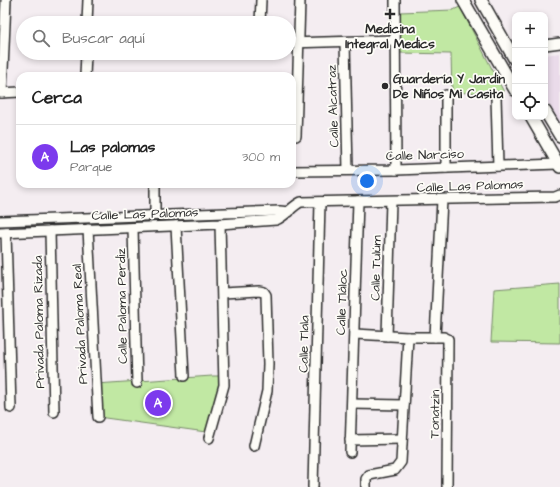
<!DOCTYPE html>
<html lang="es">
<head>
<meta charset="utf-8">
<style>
	:root { --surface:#fff; --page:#f6f6f6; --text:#222; --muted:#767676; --line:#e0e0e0; --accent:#7c3aed }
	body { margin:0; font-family:"Architects Daughter",sans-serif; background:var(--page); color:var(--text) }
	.controls { position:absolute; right:12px; top:12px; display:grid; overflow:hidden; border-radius:8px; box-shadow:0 2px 6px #0003 }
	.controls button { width:36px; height:36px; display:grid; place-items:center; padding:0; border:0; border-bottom:1px solid var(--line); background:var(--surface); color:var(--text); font:20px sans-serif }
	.you { position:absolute; left:367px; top:181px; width:14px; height:14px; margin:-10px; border:3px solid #fff; border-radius:50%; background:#1a73e8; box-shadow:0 0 0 6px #1a73e833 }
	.badge { display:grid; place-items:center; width:26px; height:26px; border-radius:50%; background:var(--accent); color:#fff; font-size:13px; font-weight:700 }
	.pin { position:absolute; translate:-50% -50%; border:2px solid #fff; box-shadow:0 1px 4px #0006 }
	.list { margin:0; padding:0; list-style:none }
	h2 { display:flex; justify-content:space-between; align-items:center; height:52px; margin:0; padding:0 16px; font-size:17px }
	h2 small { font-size:13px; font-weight:400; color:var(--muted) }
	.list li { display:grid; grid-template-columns:26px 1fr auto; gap:12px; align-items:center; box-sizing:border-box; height:64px; padding:0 16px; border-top:1px solid var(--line) }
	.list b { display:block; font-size:15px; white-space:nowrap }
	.list p { margin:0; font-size:13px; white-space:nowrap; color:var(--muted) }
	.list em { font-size:13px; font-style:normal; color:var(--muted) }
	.icon { flex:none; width:22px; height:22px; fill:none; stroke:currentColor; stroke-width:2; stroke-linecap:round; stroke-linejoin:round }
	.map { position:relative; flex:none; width:560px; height:487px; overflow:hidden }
	.search { position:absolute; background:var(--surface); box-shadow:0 2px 6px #0003; left:16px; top:16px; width:280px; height:44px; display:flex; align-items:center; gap:10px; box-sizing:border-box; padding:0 14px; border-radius:22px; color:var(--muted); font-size:15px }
	.panel { position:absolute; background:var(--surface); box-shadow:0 2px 6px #0003; left:16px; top:72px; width:280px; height:116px; border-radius:12px }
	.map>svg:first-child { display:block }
	.built { fill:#eadbea }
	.green { fill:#c1e8a3; stroke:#768a67 }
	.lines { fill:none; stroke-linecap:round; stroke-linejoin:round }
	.minor-casing { stroke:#2b2b2b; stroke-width:12 }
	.major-casing { stroke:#2b2b2b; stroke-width:14 }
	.minor { stroke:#fdfcf7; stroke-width:9 }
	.major { stroke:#fdfcf7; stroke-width:11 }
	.poi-dot { fill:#2b2b2b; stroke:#fdfcf7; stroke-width:1.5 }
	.labels { text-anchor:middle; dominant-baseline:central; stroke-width:3.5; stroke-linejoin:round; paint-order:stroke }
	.poi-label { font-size:13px; font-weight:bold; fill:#2b2b2b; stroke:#fdfcf7 }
	.street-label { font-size:13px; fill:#2b2b2b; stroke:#fdfcf7 }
</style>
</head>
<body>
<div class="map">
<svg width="560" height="487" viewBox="0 0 560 487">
	<rect width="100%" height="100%" fill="#f4edf1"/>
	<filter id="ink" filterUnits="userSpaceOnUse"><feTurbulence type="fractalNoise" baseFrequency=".025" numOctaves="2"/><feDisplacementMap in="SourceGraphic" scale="8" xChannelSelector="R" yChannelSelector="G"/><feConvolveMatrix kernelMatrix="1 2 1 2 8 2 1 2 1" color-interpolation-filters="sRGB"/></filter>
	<g filter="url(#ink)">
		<!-- built -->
		<path class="built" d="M 560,53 L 560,124 L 545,98 L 545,55 Z"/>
		<!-- green -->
		<g class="green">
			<path d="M 460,7 L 504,92 L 452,93 L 451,54 L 400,53 L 400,12 L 453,10 Z"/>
			<path d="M 560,284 L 560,343 L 491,342 L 494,289 Z"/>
			<path d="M 212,376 L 220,376 L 223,390 L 206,432 L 98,417 L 96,384 Z"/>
		</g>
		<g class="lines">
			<!-- minor casing -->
			<g class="minor-casing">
				<g id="minor">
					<path d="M 395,0 L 396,170"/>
					<path d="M 87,23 L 88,0"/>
					<path d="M 260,23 L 261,0"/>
					<path d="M 345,42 L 348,170"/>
					<path d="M 289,43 L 395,40"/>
					<path d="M 545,45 L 560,43"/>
					<path d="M 85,76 L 86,53"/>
					<path d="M 0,93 L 20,92"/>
					<path d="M 2,93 L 6,0"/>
					<path d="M 446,95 L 446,168"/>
					<path d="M 496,97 L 498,166"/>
					<path d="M 296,136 L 300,0"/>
					<path d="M 292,171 L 396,170 L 558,164"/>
					<path d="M 155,215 L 155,184"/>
					<path d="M 0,221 L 280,211 L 289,212"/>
					<path d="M 176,226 L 184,376"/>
					<path d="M 133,228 L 137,383"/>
					<path d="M 88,229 L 98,417"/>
					<path d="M 50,231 L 54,412"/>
					<path d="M 0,233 L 220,224 L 276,220 C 286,216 292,206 301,202 L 555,197 L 560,195"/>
					<path d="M 6,233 L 11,408"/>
					<path d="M 223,293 L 259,291 L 264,292 L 266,295 L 268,364 L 267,391 L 254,446"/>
					<path d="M 355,334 L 408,337 L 444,337 L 448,339 L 447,487"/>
					<path d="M 387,336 L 391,201"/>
					<path d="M 435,337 L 442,200"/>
					<path d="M 352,404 L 404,405"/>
					<path d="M 209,438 L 224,385 L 220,224"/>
					<path d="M 350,440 L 402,439"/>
					<path d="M 350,452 L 358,201"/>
					<path d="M 313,487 L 320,202"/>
					<path d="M 366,487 L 366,479 L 369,475 L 395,470 L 401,462 L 408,337"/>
				</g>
			</g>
			<!-- major casing -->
			<g class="major-casing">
				<g id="major">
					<path d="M 463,0 L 515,90"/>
					<path d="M 481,0 L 515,60"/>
					<path d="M 545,111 L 560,136"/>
					<path d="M 531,117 L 560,167"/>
				</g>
			</g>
			<!-- minor -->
			<use href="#minor" class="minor"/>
			<!-- major -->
			<use href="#major" class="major"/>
		</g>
	</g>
	<!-- markers -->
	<g class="poi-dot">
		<path d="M388 8h4v4h4v4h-4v4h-4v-4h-4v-4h4z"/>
		<circle cx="385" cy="86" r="4"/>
	</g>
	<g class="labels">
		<!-- poi labels -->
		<g class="poi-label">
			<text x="390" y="29">Medicina<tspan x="390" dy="15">Integral Medics</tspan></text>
			<text x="393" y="79" text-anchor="start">Guardería Y Jardin<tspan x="393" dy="15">De Niños Mi Casita</tspan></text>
		</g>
		<!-- street labels -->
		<g class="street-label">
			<text transform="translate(333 106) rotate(-92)">Calle Alcatraz</text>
			<text transform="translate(425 155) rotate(-2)">Calle Narciso</text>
			<text transform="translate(470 186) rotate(-2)">Calle Las Palomas</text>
			<text transform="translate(145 214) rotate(-2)">Calle Las Palomas</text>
			<text transform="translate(376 268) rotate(-89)">Calle Tulúm</text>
			<text transform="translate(342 302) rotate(-88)">Calle Tláloc</text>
			<text transform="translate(122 306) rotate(-91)">Calle Paloma Perdiz</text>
			<text transform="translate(39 322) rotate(-91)">Privada Paloma Rizada</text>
			<text transform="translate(80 324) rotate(-93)">Privada Paloma Real</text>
			<text transform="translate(304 344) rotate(-89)">Calle Tlala</text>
			<text transform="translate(435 414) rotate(-89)">Tonatzin</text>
		</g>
	</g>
</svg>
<div class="controls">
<button>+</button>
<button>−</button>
<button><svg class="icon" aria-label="locate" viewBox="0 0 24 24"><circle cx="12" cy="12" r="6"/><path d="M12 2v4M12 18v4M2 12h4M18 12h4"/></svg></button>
</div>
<div class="you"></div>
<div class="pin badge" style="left:158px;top:403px">A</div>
<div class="search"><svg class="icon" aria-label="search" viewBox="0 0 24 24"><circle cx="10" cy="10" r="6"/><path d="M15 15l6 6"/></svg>Buscar aquí</div>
<section class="panel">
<h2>Cerca<small></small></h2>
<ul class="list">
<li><span class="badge">A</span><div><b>Las palomas</b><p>Parque</p></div><em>300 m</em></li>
</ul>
</section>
</div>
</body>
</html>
